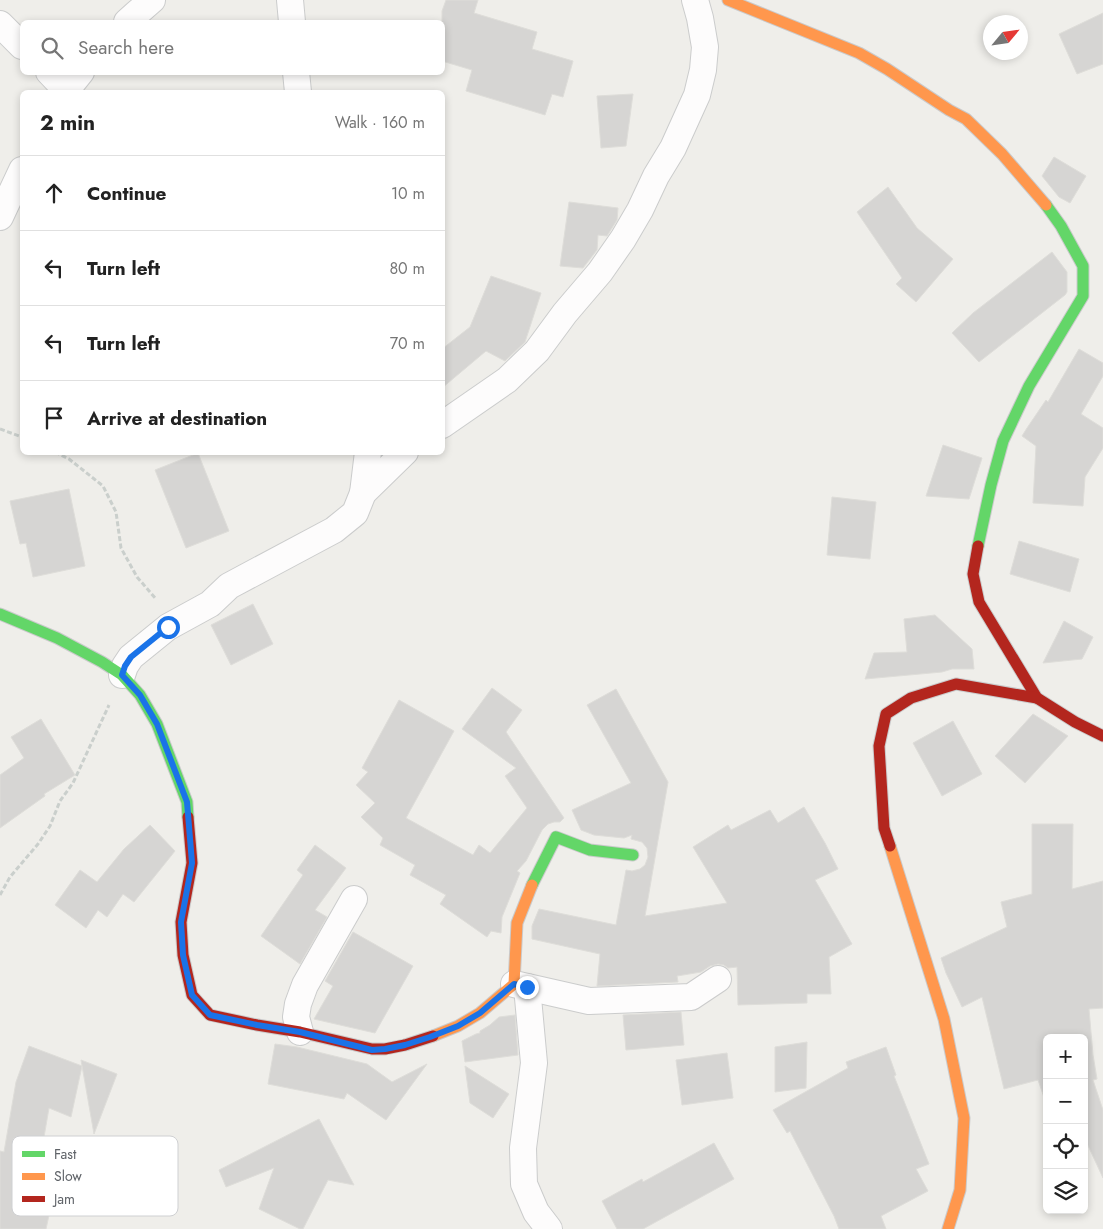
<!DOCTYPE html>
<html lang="en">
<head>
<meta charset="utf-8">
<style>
	:root { --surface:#fff; --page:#f6f6f6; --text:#222; --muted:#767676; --line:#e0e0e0 }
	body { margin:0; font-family:Jost,sans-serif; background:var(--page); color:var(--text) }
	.controls { position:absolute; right:15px; bottom:15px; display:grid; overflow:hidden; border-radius:8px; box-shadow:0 2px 8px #0003 }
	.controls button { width:45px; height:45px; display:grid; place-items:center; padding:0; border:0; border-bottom:1px solid var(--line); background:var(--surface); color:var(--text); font:25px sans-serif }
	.compass { position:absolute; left:983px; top:15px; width:45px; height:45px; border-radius:50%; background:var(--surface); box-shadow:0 2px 8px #0003; rotate:61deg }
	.stop { position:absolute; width:15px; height:15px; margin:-11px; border:4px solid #1a73e8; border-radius:50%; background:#fff }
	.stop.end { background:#1a73e8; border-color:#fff; box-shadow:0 1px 5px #0008 }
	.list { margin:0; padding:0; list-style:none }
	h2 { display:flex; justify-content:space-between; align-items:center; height:65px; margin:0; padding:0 20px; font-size:21px }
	h2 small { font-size:16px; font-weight:400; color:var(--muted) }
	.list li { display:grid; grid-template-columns:32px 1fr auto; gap:15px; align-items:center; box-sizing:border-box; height:75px; padding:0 20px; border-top:1px solid var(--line) }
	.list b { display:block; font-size:19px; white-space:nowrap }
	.list em { font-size:16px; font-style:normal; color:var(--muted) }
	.icon { flex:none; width:28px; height:28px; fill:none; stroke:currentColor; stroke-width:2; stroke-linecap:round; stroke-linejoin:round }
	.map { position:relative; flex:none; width:1103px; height:1229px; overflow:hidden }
	.search { position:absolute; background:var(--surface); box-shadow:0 2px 8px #0003; left:20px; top:20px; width:425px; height:55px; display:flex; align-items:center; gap:12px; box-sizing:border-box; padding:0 18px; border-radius:8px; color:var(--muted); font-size:19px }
	.panel { position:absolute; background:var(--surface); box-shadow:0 2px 8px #0003; left:20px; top:90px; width:425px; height:365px; border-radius:8px }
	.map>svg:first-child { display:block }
	.building { fill:#d6d5d3; stroke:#deddd9 }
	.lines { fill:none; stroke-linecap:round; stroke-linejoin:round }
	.street-casing { stroke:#cbcccc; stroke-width:28 }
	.fast-casing { stroke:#cacacb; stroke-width:13 }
	.slow-casing { stroke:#cacacb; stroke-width:13 }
	.jam-casing { stroke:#cacacb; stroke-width:13 }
	.path { stroke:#cacfcc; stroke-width:3; stroke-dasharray:5 2.5; stroke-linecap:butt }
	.street { stroke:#fdfcfc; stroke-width:26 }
	.fast { stroke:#63d668; stroke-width:11 }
	.slow { stroke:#ff974d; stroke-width:11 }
	.jam { stroke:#b3261e; stroke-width:11 }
	.route { stroke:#1a73e8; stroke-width:6 }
	.key { fill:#fff; stroke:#cfd0d2; stroke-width:1 }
	.key-label { font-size:14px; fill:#5f6368 }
</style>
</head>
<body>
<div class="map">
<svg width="1103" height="1229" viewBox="0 0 1103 1229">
	<rect width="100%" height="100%" fill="#efeeea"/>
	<!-- building -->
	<g class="building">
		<path d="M 446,0 L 478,0 L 474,13 L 537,32 L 532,49 L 573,61 L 563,97 L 552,94 L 545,115 L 466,91 L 472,70 L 442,61 L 442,11 Z"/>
		<path d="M 1103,13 L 1103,64 L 1077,74 L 1059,34 Z"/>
		<path d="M 633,94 L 626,146 L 601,148 L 597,96 Z"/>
		<path d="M 1054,157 L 1086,176 L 1070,203 L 1059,197 L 1042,176 Z"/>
		<path d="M 888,187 L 917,228 L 953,259 L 916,302 L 896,284 L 902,278 L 857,212 Z"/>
		<path d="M 569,202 L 618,208 L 617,220 L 607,236 L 598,235 L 597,250 L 583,268 L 560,266 Z"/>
		<path d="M 1052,252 L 1067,272 L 1067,292 L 1065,295 L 979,362 L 952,333 L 973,313 Z"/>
		<path d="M 491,276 L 541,293 L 525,342 L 505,361 L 486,351 L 442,388 L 442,349 L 470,327 Z"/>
		<path d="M 1079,349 L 1103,363 L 1103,376 L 1081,414 L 1103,428 L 1103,448 L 1085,477 L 1083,506 L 1033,503 L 1036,446 L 1022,436 L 1027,428 L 1046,400 L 1048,402 Z"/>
		<path d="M 943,445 L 982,458 L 969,499 L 926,496 Z"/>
		<path d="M 198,453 L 229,531 L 186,548 L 155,470 Z"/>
		<path d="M 69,489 L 85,566 L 33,577 L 26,543 L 20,544 L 10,501 Z"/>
		<path d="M 832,497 L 876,502 L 870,559 L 827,555 Z"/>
		<path d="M 1019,541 L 1079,559 L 1070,592 L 1010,574 Z"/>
		<path d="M 253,604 L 273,644 L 231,665 L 211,625 Z"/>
		<path d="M 935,615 L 972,649 L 974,669 L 952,669 L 942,672 L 865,679 L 874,653 L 907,652 L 904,619 Z"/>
		<path d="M 1064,621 L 1093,637 L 1082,659 L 1043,663 Z"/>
		<path d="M 492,688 L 522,710 L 506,732 L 564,818 L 560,822 L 554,822 L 548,824 L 542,830 L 526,861 L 517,871 L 520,873 L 502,917 L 501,933 L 491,931 L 487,937 L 440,904 L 446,895 L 410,875 L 415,865 L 380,845 L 383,838 L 361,817 L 375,803 L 356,785 L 368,772 L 362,768 L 399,700 L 454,731 L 406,818 L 473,855 L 479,845 L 490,853 L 527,808 L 505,776 L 516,768 L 462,729 Z"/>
		<path d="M 616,689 L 668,782 L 645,916 L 727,903 L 693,847 L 728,825 L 731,830 L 770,810 L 778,823 L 804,807 L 825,843 L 838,869 L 815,880 L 852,944 L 829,957 L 831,994 L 807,994 L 807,1003 L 738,1005 L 737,967 L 728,968 L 724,965 L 718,964 L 710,966 L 701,972 L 677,976 L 678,982 L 597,986 L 600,954 L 532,939 L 532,926 L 539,909 L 616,925 L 626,870 L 632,871 L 640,869 L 645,865 L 648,857 L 647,848 L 642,842 L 631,839 L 632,835 L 624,838 L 594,835 L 581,830 L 572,810 L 631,783 L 587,705 Z"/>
		<path d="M 1033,714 L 1068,736 L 1025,783 L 995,756 Z"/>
		<path d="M 41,719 L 75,775 L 44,794 L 45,796 L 0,828 L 0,775 L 24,758 L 11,737 Z"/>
		<path d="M 953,721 L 982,774 L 942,796 L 913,743 Z"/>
		<path d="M 1032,824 L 1073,824 L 1072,889 L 1103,881 L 1103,1008 L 1089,1009 L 1093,1055 L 1097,1079 L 1093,1080 L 1103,1110 L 1103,1178 L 1084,1137 L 1084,1038 L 1047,1038 L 1047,1106 L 1038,1080 L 1004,1089 L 982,997 L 962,1007 L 946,973 L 941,958 L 1007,927 L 1001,902 L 1032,894 Z"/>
		<path d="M 150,825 L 175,851 L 134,902 L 123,894 L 107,917 L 98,910 L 86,928 L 55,905 L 80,870 L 97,882 L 124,849 Z"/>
		<path d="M 315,845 L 346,868 L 315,910 L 327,917 L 300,964 L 261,936 L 303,875 L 297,870 Z"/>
		<path d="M 353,932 L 413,966 L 375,1033 L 314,1019 L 333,986 L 325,981 Z"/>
		<path d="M 681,1012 L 684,1045 L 626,1050 L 623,1015 Z"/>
		<path d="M 515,1015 L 518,1055 L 465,1062 L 462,1041 L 476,1034 L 480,1033 L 480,1031 L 490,1025 L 499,1017 Z"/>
		<path d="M 807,1042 L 806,1088 L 775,1092 L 775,1047 Z"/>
		<path d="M 275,1044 L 297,1047 L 367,1064 L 392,1082 L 427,1064 L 386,1120 L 347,1093 L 344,1099 L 268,1084 Z"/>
		<path d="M 29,1046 L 82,1066 L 71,1117 L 49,1108 L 40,1160 L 60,1165 L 46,1229 L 0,1229 L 0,1151 L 4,1152 L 16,1082 Z"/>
		<path d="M 886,1047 L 896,1075 L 894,1076 L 929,1164 L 916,1169 L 928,1191 L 881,1216 L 886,1229 L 839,1229 L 834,1216 L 790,1131 L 787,1133 L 773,1110 L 848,1068 L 846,1062 Z"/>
		<path d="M 727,1053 L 733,1098 L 682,1105 L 676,1060 Z"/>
		<path d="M 81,1060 L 117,1074 L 94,1134 Z"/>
		<path d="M 465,1066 L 509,1094 L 493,1118 L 470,1103 Z"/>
		<path d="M 319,1119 L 354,1185 L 328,1180 L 303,1229 L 300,1229 L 259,1209 L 274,1168 L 226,1187 L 219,1170 Z"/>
		<path d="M 714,1143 L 734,1179 L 643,1229 L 617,1229 L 602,1201 L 642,1179 L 643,1182 Z"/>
	</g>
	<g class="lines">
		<!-- street casing -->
		<g class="street-casing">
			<g id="street">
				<path d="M 290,0 L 292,22"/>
				<path d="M 127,22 L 137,13 L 152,0"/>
				<path d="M 0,24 L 22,46"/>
				<path d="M 49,72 L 66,90"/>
				<path d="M 296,72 L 298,92"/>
				<path d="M 65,92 L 81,72"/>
				<path d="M 0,217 L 22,170"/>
				<path d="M 442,425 L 507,380 L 537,351 L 565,313 L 600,272 L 623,239 L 640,210 L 656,176 L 673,148 L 697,95 L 703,70 L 705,47 L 700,18 L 695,0"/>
				<path d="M 363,493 L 368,452"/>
				<path d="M 122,675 L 125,666 L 131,657 L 168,627 L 210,604 L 229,586 L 334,530 L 355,513 L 363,493 L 405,452"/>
				<path d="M 514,984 L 589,1001 L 691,997 L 718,979"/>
				<path d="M 527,987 L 534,1063 L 523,1148 L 524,1184 L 536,1212 L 549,1229"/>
				<path d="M 300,1032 L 296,1017 L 298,1004 L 305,985 L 354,899"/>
			</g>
		</g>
		<!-- fast casing -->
		<g class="fast-casing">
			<g id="fast">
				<path d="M 978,546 L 991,485 L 1003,441 L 1029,386 L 1083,296 L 1083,266 L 1061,226 L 1046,205"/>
				<path d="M 0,614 L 57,638 L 102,662 L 122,675 L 140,695 L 157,724 L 187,802 L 188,817"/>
				<path d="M 532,885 L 556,837 L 590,850 L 633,855"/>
			</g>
		</g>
		<!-- slow casing -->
		<g class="slow-casing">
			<g id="slow">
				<path d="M 728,0 L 859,53 L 887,69 L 949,110 L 966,119 L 1002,154 L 1046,205"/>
				<path d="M 890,846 L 944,1019 L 964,1118 L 960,1190 L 948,1229"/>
				<path d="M 433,1036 L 458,1026 L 480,1013 L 514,984 L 517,923 L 532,885"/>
			</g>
		</g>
		<!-- jam casing -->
		<g class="jam-casing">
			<g id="jam">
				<path d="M 978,546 L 973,574 L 979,602 L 1037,698 L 1075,722 L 1103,736"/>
				<path d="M 188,817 L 192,863 L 181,922 L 183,955 L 192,995 L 210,1015 L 257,1025 L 300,1032 L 372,1049 L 385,1049 L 405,1045 L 433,1036"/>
				<path d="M 890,846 L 884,828 L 879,746 L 886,714 L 911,698 L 956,684 L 1037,698"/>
			</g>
		</g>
		<!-- path -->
		<g class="path">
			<path d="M 0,429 L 22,437"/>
			<path d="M 55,452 L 69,459 L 103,486 L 116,512 L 121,548 L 137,577 L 156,599"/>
			<path d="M 0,895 L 10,877 L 38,844 L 50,826 L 60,801 L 73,783 L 109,705"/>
		</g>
		<!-- street -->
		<use href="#street" class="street"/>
		<!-- fast -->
		<use href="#fast" class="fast"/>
		<!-- slow -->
		<use href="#slow" class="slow"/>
		<!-- jam -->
		<use href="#jam" class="jam"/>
	</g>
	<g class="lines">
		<!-- route -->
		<path class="route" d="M 168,627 L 131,657 L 125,666 L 122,675 L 140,695 L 157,724 L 187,802 L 192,863 L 181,922 L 183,955 L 192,995 L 210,1015 L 257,1025 L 300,1032 L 372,1050 L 385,1049 L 405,1045 L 430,1037 L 458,1026 L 480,1013 L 514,984 L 527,987"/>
	</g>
	<!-- legend -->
	<rect x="12" y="1136" width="166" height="80" rx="8" class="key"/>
	<rect x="22" y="1151" width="23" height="6" fill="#63d668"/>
	<rect x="22" y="1173" width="23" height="7" fill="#ff974d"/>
	<rect x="22" y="1196" width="23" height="6" fill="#b3261e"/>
	<g class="key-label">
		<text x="54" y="1159">Fast</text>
		<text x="54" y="1181">Slow</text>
		<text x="54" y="1204">Jam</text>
	</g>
</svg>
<div class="controls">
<button>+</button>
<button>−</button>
<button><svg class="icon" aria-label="locate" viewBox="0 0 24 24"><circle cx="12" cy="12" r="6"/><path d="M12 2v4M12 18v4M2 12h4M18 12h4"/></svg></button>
<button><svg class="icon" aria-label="layers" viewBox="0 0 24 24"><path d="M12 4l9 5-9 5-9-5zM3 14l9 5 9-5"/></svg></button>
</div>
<svg class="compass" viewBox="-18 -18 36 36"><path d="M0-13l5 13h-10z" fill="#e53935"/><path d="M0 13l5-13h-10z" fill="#767676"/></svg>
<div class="stop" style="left:168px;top:627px"></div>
<div class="stop end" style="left:527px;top:987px"></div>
<div class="search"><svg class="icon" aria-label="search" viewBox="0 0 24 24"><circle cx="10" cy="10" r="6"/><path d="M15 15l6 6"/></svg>Search here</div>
<section class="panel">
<h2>2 min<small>Walk · 160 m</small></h2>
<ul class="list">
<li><svg class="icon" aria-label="ahead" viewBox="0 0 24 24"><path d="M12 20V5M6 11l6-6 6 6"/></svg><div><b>Continue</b></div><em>10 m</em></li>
<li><svg class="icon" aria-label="left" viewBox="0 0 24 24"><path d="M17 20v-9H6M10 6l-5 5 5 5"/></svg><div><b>Turn left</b></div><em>80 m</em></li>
<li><svg class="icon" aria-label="left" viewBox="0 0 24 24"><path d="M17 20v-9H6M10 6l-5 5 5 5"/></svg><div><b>Turn left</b></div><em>70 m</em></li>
<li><svg class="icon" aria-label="arrive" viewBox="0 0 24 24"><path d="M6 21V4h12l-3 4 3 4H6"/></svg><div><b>Arrive at destination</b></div></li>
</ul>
</section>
</div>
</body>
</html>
